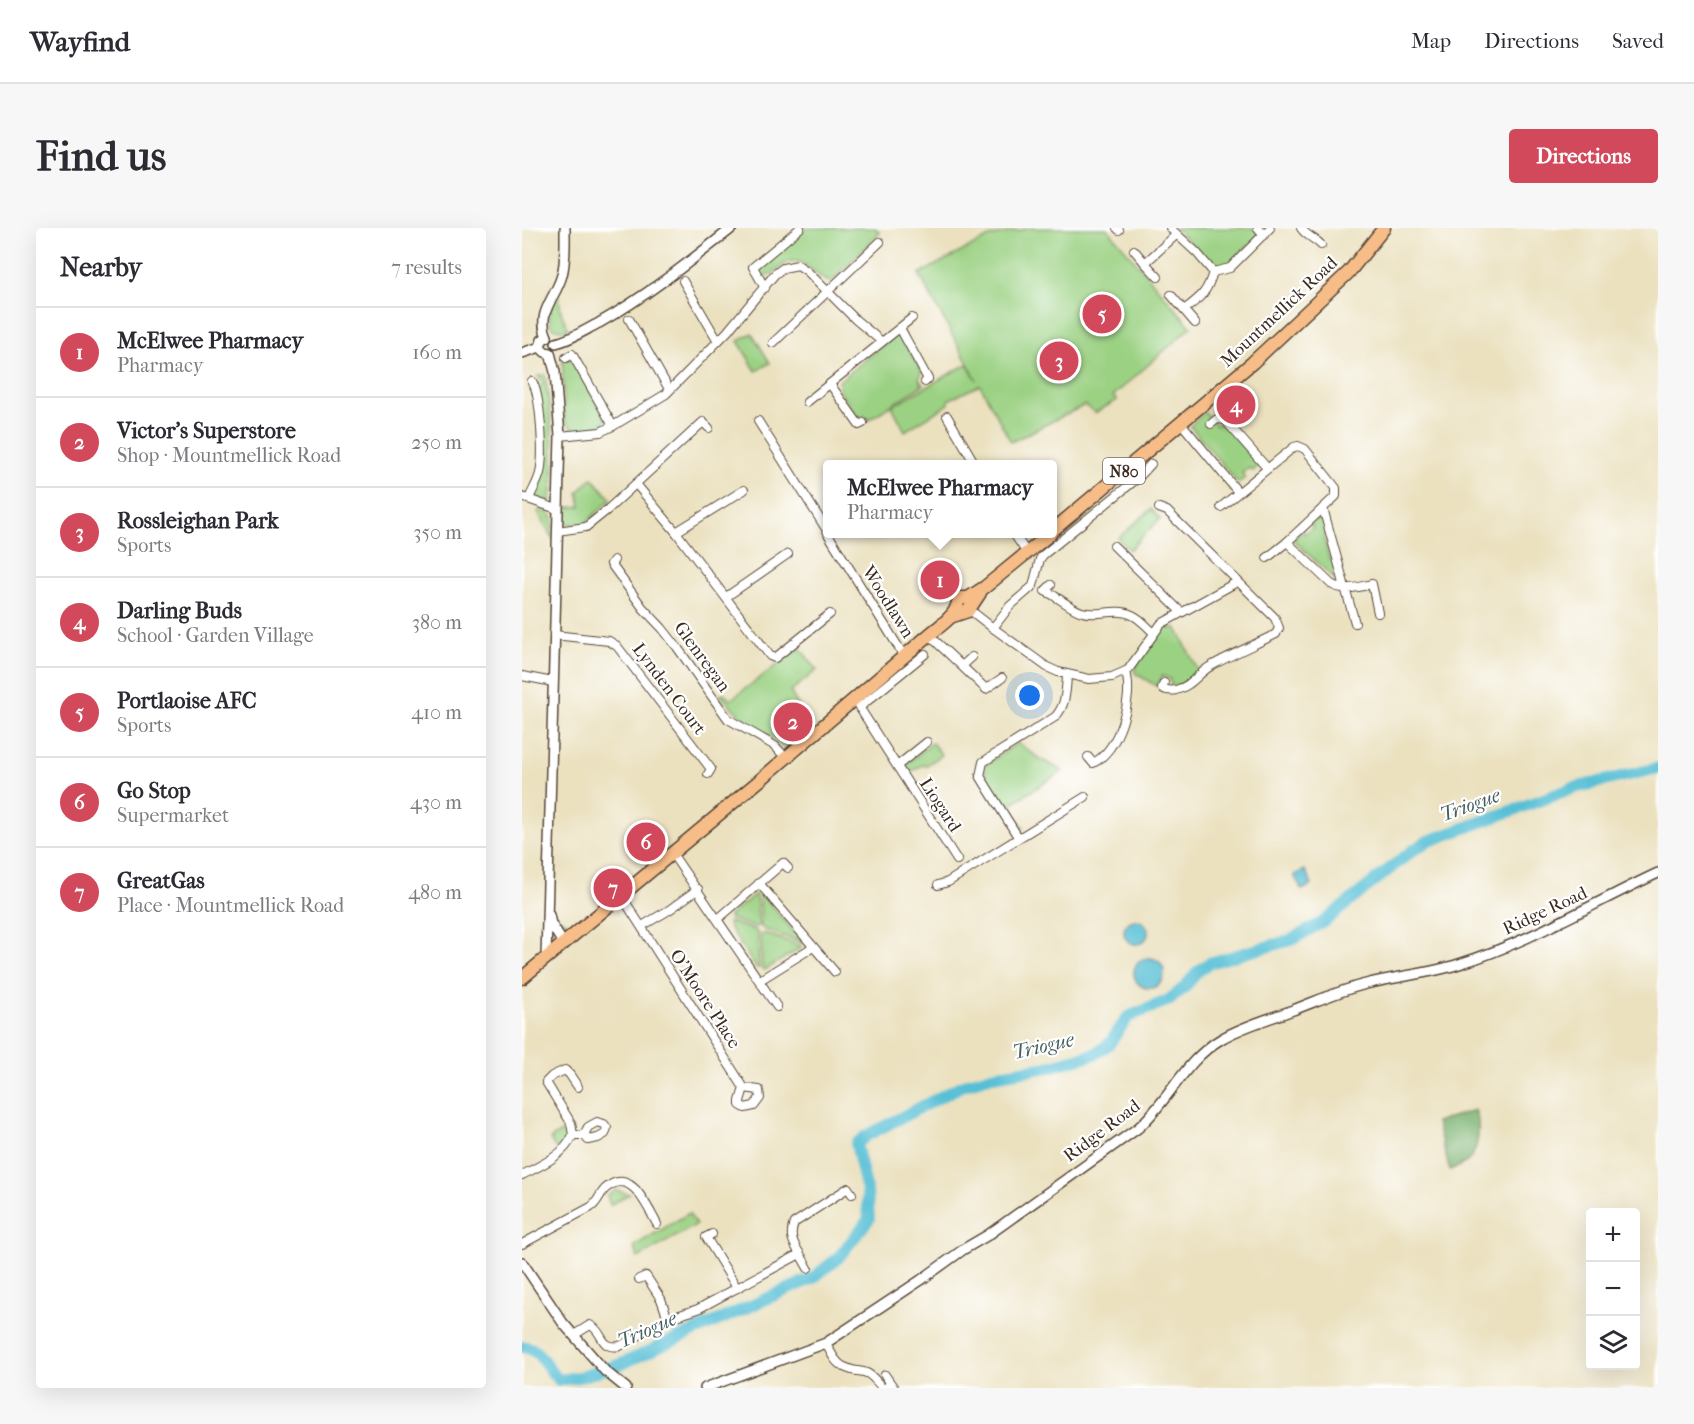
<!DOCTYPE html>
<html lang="en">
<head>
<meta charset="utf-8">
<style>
	:root { --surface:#fff; --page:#f7f7f7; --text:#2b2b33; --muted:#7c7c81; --line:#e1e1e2; --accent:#d1495b }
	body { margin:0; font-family:"IM FELL French Canon",serif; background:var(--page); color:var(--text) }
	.controls { position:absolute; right:18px; bottom:18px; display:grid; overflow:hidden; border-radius:6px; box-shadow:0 6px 24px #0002 }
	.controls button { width:54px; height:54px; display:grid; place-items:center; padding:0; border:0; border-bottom:2px solid var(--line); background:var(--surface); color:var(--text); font:30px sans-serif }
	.you { position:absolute; left:508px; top:468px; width:21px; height:21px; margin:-15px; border:4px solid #fff; border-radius:50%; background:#1a73e8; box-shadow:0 0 0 9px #1a73e833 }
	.badge { display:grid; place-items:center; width:39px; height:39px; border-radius:50%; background:var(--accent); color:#fff; font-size:20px; font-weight:700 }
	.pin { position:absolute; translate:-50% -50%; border:3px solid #fff; box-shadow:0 2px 6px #0006 }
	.popup { position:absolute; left:301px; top:232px; width:234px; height:78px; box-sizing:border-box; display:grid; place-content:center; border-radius:6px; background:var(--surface); filter:drop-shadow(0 2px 4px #0005); font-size:20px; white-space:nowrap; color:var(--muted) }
	.popup b { font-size:22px; color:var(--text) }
	.popup::after { content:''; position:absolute; left:50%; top:100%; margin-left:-12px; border:12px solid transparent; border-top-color:var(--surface) }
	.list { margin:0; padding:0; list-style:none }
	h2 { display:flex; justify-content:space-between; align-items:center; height:78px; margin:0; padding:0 24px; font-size:26px }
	h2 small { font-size:20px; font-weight:400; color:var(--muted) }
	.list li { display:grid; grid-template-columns:39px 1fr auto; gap:18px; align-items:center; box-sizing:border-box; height:90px; padding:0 24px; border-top:2px solid var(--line) }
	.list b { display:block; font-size:22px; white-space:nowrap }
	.list p { margin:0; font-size:20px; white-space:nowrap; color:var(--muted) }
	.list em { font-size:20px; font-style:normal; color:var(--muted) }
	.icon { flex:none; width:33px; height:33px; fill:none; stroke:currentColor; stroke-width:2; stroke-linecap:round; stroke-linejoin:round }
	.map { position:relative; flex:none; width:1136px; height:1160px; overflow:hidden; border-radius:6px }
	header { display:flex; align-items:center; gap:36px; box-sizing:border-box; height:84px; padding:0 30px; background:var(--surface); border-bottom:2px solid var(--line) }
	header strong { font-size:28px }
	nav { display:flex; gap:33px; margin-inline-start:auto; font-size:21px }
	.intro { display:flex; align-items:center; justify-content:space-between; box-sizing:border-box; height:144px; padding:0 36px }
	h1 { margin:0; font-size:42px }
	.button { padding:15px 27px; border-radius:6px; background:var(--accent); color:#fff; font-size:21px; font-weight:700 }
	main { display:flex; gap:36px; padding:0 36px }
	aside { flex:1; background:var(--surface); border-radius:6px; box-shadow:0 6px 24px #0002 }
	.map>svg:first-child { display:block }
	.green { fill:#9bd183; stroke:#6b7e50; stroke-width:1.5 }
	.forest { fill:#7cb371; stroke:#5c6e48; stroke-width:1.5 }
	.water { fill:#57bfd5; stroke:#49747a; stroke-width:1.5 }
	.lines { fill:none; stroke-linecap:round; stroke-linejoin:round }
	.river { stroke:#57bfd5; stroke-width:12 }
	.minor-casing { stroke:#554536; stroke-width:10 }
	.tertiary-casing { stroke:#554536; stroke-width:12 }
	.primary-casing { stroke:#554536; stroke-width:15 }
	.minor { stroke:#fff; stroke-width:8 }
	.tertiary { stroke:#fff; stroke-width:9 }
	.primary { stroke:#f7bd88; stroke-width:12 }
	.labels { text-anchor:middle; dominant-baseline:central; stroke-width:4.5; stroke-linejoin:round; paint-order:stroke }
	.shield { fill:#fff; stroke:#766a62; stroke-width:1.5 }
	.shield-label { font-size:16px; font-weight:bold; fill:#3b2a1e }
	.street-label { font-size:18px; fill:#3b2a1e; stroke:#fff }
	.water-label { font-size:20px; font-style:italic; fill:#455e5e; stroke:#fff }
</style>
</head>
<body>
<header>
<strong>Wayfind</strong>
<nav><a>Map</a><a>Directions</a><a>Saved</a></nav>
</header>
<div class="intro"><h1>Find us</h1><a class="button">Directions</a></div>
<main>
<aside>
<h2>Nearby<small>7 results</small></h2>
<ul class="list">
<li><span class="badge">1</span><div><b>McElwee Pharmacy</b><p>Pharmacy</p></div><em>160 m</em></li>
<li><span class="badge">2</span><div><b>Victor's Superstore</b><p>Shop · Mountmellick Road</p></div><em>250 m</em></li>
<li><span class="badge">3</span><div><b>Rossleighan Park</b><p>Sports</p></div><em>350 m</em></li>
<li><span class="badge">4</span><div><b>Darling Buds</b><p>School · Garden Village</p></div><em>380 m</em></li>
<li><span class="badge">5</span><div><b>Portlaoise AFC</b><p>Sports</p></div><em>410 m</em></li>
<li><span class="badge">6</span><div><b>Go Stop</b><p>Supermarket</p></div><em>430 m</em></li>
<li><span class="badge">7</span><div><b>GreatGas</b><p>Place · Mountmellick Road</p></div><em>480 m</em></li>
</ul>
</aside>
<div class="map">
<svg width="1136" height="1160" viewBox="0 0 1136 1160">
	<rect width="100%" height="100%" fill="#fff"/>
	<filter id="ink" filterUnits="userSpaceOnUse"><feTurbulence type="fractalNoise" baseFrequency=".0167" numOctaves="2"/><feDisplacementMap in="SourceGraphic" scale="12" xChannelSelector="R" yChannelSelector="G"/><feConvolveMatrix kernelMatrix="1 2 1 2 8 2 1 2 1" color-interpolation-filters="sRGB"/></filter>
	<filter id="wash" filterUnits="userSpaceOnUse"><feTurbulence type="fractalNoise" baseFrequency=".008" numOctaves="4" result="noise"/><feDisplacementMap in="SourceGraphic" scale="24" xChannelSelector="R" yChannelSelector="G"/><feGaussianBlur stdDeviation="1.35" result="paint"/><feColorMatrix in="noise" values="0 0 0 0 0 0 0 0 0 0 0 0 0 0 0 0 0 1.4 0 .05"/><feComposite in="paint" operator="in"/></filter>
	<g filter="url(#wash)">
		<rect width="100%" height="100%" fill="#ebe1bf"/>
		<!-- green -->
		<g class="green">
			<path d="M 281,0 L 354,0 L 358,5 L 309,54 C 294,51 288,34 272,33 C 258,33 254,50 239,48 L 236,43 L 237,37 Z"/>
			<path d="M 508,0 L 585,0 L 669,99 L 591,168 L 595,172 L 573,185 L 563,177 L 489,214 L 458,157 L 426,172 L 427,176 L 383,203 L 370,178 L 445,136 L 455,152 L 397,46 L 467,9 Z"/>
			<path d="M 653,0 L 732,0 L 737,4 L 736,9 L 705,37 L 693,39 Z"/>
			<path d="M 33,69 L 37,69 L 39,84 L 46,101 C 21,107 26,82 33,69 Z"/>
			<path d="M 230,105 L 248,135 L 234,143 L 216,113 Z"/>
			<path d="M 375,106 L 377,106 L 400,144 L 397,151 L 401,157 L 346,192 L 343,188 L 336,189 L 317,163 L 317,153 Z"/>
			<path d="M 41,125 L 46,133 L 51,133 L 84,191 L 80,200 L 53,203 L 43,193 L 40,126 Z"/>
			<path d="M 23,147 C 27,170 38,259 26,275 L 14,270 L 13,264 L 19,252 L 16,162 L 21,156 L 16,148 Z"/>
			<path d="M 683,184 L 694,197 L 701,195 L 737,237 L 731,243 L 727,240 L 720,245 L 723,250 L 716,255 L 668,198 Z"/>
			<path d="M 70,250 L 89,271 L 62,297 L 45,296 L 41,289 L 41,280 L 59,278 L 56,264 Z"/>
			<path d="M 629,281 L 638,291 L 607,322 L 596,310 Z"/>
			<path d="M 18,282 L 25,283 L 31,290 L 30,310 L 16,284 Z"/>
			<path d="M 799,287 L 806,308 L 802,309 L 807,331 L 812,330 L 817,350 L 814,352 L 771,312 L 780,302 L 783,306 L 791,299 L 788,295 Z"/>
			<path d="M 646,396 L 649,401 L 654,399 L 677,444 C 670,451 660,459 649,458 L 648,451 L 641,448 L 634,458 L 613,445 L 612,442 L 633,409 Z"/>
			<path d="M 278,420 L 295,442 L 268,464 L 278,480 L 261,492 L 274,512 L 265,518 L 261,519 L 252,510 L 225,495 L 198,467 L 202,465 L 208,472 Z"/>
			<path d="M 410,515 L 420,527 L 403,538 L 402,536 L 389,544 L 384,537 Z"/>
			<path d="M 496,515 L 518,531 L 541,543 L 487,577 L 502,600 L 499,601 L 495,598 L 462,548 L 464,536 Z"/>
			<path d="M 233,666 L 234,667 L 237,698 L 233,699 L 208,691 L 207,688 Z"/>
			<path d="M 238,667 L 241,667 L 281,715 L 241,701 L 239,698 Z"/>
			<path d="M 32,687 L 49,697 L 50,702 L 43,706 L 39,704 L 31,693 Z"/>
			<path d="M 207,694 L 233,702 L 236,706 L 237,740 L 234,740 L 206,697 Z"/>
			<path d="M 242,705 L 279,718 L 279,720 L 243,742 L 240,741 L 239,707 Z"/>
			<path d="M 47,899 C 47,909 43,916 34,921 L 28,911 Z"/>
			<path d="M 94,962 L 107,966 L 88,977 L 85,968 Z"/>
			<path d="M 167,985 L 174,997 L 116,1030 L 112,1018 Z"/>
		</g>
		<!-- forest -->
		<path class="forest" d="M 953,882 C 959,896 957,922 946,933 C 941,937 934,939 928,942 L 914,894 Z"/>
		<!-- water -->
		<g class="water">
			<path d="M 783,642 L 790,657 L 780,662 L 772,647 Z"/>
			<circle cx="614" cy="704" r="12"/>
			<circle cx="627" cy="745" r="15"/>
		</g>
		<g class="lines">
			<!-- river -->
			<path class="river" d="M 0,1119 C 17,1116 24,1142 37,1152 L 62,1148 L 99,1136 L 291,1050 L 316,1030 L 347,991 L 345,963 L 334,916 L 344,908 L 441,857 L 470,848 L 526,839 L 573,826 L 587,816 L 606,789 L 647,772 L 663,759 L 675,744 L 687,735 L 769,712 L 803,693 L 890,623 L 904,614 L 1052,560 L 1136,540"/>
		</g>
	</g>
	<g filter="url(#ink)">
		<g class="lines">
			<!-- minor casing -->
			<g class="minor-casing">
				<g id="minor">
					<path d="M 595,0 L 597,2"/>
					<path d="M 648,0 L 675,25 L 691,44"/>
					<path d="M 736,0 L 742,7"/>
					<path d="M 779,0 C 785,9 793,10 799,17"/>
					<path d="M 612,22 L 623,35"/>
					<path d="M 691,44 L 708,40 L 748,0"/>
					<path d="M 636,49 L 623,35 L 654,7"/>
					<path d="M 161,53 L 196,113"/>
					<path d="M 243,60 L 231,39 L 278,0"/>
					<path d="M 649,67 L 673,95"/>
					<path d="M 662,82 C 679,69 685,65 691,44"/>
					<path d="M 107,91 L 147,161"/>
					<path d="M 378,100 L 406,151 L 403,154"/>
					<path d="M 251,115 L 358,14"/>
					<path d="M 44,130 L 50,126 L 91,198"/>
					<path d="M 308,156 L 337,197 L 341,195"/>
					<path d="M 285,174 L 390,90"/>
					<path d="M 425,188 L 453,236"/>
					<path d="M 236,193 L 306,304"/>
					<path d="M 659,195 L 716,264"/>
					<path d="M 689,196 L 695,191 L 703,192 L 745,240"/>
					<path d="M 38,208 L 78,204 L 91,198 L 144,166 L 205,104 L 253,46 L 261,40 L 276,37 L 285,43 L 334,92 L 359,113"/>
					<path d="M 114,256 L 154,304 L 248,428 L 253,430 L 308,386"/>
					<path d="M 0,269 L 35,281"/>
					<path d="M 7,271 C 10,263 16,254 18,245 C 22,227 19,168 10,153"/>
					<path d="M 699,279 L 772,219 L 776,218 L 783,221 L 814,260 L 814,268 L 765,314 L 745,330"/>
					<path d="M 637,280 L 645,283 L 753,390 L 757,400 L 754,406 C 732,417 710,426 689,438 C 676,445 670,458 654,462 C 649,463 645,463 640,460 L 642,455"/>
					<path d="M 801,280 L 833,395"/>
					<path d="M 35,303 L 64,299 L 84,283 L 181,194 L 187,200"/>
					<path d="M 154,304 L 222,262"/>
					<path d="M 306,306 L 382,428"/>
					<path d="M 492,306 L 505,325"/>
					<path d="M 765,314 L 809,356 C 822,364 835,359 850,356 L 856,385"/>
					<path d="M 592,318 L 659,384"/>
					<path d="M 92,332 L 89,336 L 121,380 L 140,400 L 155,419 L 206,491 L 253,518 L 264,530"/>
					<path d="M 529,357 L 523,363 C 536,368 547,380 560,384 C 576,389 594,379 610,387 C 618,390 625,399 632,405"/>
					<path d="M 204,369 L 266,326"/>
					<path d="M 448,382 L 471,400 L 488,378 L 511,358 L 518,331 L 521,327 L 617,249 L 629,236"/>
					<path d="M 471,400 L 525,439 L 536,444 L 567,451 L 590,449 L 606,442 L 639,396 L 715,354"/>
					<path d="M 32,407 L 87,413 L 95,418 L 189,541 L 186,546"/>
					<path d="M 407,407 L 464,461 L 480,450"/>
					<path d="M 440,438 L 450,429"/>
					<path d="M 0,448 L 31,454"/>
					<path d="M 332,471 L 435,632"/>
					<path d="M 338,479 L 403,426"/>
					<path d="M 566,529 L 571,535 C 597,522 612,471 604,444"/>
					<path d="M 375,538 L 405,514"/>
					<path d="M 496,609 L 458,548 L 461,534 L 533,489 C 544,478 544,462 545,448"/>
					<path d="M 149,624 L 255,779"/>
					<path d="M 237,655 L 313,744"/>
					<path d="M 416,657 L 426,654 L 563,569"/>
					<path d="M 99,667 L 222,860 L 218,873 L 218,877 L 223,880 L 232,878 L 238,870 L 237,862 L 222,860"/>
					<path d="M 196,691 L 261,635 L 266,640"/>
					<path d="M 120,698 L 147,682 L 176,661"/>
					<path d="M 238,752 L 291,719"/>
					<path d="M 51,907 L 49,895 L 24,854 L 30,848 L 43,842 L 48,847 L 56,859"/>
					<path d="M 51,907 L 62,907 L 66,899 L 75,894 L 82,896 L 85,900 L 83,906 L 76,910 L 66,912 L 62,907"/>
					<path d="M 0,947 C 18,938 43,927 51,907"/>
					<path d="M 190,1006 L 184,1009 L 215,1060"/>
					<path d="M 0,1016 L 69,979 C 76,974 77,967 83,961 C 109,938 124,977 135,996"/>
					<path d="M 278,1026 L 286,1040"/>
					<path d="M 117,1051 L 124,1048 L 139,1071 L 146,1091"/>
					<path d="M 52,1107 L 68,1097 C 82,1103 77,1122 98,1118 L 146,1091 L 176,1081 L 278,1026 C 271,1015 267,1007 272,995 L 326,960 L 330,966"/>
					<path d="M 304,1115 C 308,1123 312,1133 320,1138 C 341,1149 341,1135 360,1160"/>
					<path d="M 363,1147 L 369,1156"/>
					<path d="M 363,1160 L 369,1156 L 372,1160"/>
				</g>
			</g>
			<!-- tertiary casing -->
			<g class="tertiary-casing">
				<g id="tertiary">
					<path d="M 25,109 C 14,84 34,70 40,47 C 44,32 43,16 43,0"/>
					<path d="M 25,109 L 20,112 L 18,119 L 23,124 L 28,125"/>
					<path d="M 34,115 C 50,111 63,102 77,95 C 125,68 167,34 210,0"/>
					<path d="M 0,125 L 18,119"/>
					<path d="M 27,687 L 29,696 L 41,715"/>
					<path d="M 24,730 L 38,208 L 33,144 L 28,125"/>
					<path d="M 0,1034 L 41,1095 L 83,1143 L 104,1160"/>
					<path d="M 183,1160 L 304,1115 L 399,1052 L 442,1021 L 466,1007 L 616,900 C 647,873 662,833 699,811 C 721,798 747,791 771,782 C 795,773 819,762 844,756 C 875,748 907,746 937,736 C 1008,714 1069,676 1136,645"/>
				</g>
			</g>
			<!-- primary casing -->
			<g class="primary-casing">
				<g id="primary">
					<path d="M 530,303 L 730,135 L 827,44 L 862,0"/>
					<path d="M 428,389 L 446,383 L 458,365"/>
					<path d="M 0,750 L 237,553 L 407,407 C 415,400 431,390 434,380 C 436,376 436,373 438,370 L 446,370 L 463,359 L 528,306"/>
				</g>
			</g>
			<!-- minor -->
			<use href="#minor" class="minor"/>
			<!-- tertiary -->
			<use href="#tertiary" class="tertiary"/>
			<!-- primary -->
			<use href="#primary" class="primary"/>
		</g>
	</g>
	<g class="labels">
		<!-- shield labels -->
		<rect class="shield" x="581" y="230" width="42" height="26" rx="4.5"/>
		<g class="shield-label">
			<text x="602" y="243">N80</text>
		</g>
		<!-- street labels -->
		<g class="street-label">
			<text transform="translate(757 84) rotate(-43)">Mountmellick Road</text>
			<text transform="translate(366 374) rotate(58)">Woodlawn</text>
			<text transform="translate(180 429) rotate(54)">Glenregan</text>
			<text transform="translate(147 461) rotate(53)">Lynden Court</text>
			<text transform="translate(418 577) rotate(57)">Liogard</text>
			<text transform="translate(1023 683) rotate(-25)">Ridge Road</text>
			<text transform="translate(183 771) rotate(57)">O'Moore Place</text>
			<text transform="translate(580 903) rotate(-37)">Ridge Road</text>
		</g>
		<!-- water labels -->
		<g class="water-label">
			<text transform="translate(948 577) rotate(-20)">Triogue</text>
			<text transform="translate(521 818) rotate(-13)">Triogue</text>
			<text transform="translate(125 1102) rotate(-24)">Triogue</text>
		</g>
	</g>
</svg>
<div class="controls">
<button>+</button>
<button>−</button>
<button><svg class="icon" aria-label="layers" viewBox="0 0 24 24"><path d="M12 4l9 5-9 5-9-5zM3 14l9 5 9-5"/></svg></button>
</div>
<div class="you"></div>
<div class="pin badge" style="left:418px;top:352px">1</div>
<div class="popup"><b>McElwee Pharmacy</b>Pharmacy</div>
<div class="pin badge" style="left:271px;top:494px">2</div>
<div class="pin badge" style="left:537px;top:133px">3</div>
<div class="pin badge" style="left:714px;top:177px">4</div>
<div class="pin badge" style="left:580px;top:86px">5</div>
<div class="pin badge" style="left:124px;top:614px">6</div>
<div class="pin badge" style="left:91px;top:660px">7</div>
</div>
</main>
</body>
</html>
